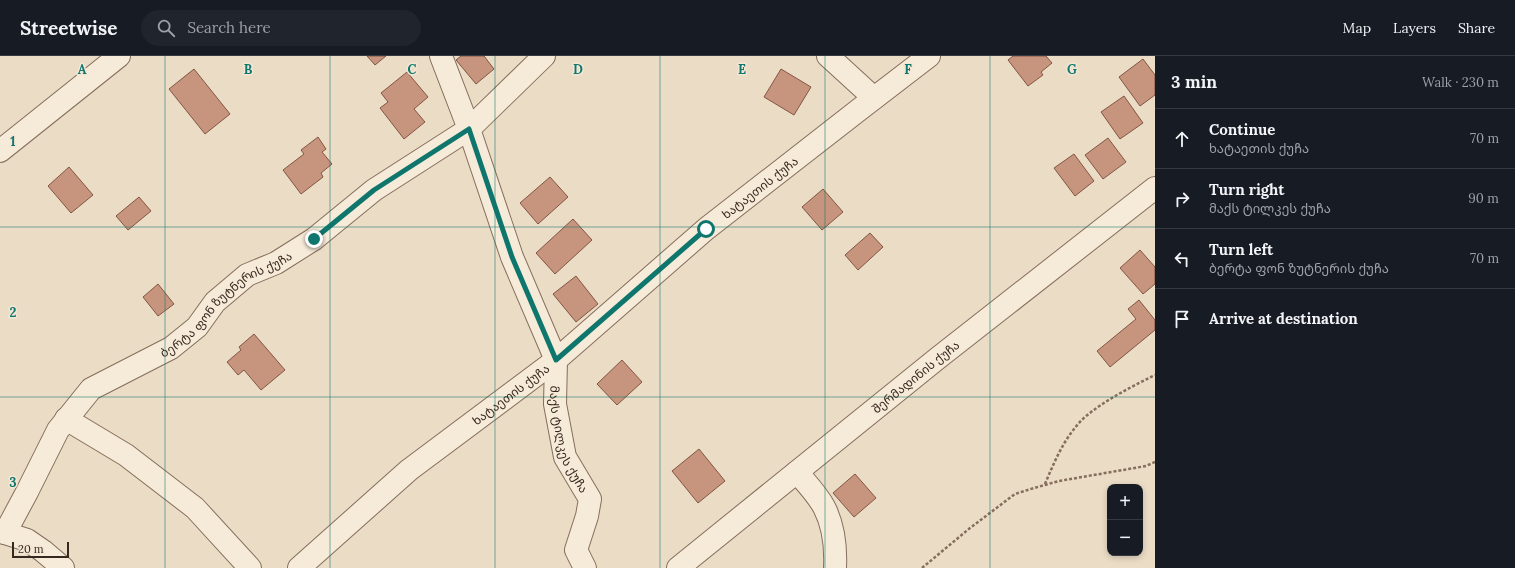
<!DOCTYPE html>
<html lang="en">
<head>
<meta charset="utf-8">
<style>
	:root { --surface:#171b24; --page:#20242c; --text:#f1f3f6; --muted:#9ea1a6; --line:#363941 }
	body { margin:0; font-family:Lora,"Noto Sans Georgian",serif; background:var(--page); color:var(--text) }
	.controls { position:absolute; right:12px; bottom:12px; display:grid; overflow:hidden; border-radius:8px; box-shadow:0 2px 6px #0003 }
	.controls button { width:36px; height:36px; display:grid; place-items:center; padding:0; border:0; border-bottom:1px solid var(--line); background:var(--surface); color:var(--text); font:20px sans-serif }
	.scale { position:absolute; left:12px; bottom:10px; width:57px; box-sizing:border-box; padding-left:4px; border:2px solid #36281f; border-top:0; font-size:11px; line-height:14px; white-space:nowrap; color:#36281f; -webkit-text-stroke:3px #f3e7d4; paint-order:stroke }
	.stop { position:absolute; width:12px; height:12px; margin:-9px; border:3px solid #0f766e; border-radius:50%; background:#fff }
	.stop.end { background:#0f766e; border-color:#fff; box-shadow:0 1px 4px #0008 }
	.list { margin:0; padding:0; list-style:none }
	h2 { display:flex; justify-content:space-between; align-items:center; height:52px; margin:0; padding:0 16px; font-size:17px }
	h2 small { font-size:13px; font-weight:400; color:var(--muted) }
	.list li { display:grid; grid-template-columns:26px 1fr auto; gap:12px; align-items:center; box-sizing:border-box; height:60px; padding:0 16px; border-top:1px solid var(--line) }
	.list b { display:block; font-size:15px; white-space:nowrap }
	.list p { margin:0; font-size:13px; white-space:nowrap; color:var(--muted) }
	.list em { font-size:13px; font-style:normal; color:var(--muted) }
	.icon { flex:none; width:22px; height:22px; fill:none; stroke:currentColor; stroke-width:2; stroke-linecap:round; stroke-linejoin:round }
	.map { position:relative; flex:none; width:1155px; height:512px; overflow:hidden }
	header { display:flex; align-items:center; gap:24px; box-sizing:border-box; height:56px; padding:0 20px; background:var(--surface); border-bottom:1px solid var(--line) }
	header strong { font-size:19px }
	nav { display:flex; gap:22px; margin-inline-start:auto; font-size:14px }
	.search { width:280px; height:36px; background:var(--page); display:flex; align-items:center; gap:10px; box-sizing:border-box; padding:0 14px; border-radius:22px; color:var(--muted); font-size:15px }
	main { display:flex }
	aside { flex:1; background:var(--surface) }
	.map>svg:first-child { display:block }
	.building { fill:#c7947e; stroke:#825644 }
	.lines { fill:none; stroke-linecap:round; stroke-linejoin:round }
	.minor-casing { stroke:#856e5c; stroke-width:24 }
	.path { stroke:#856e5c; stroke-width:2.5; stroke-dasharray:3 2; stroke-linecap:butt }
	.minor { stroke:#f6ead8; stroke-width:22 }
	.route { stroke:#0f766e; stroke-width:5 }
	.grid { fill:none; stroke:#0f766e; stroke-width:1; stroke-opacity:0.55 }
	.labels { text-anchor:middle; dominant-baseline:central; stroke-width:3; stroke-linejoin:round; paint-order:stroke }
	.street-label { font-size:12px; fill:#36281f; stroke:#f3e7d4 }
	.grid-label { font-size:13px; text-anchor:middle; font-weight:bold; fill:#0f766e; stroke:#f3e7d4; stroke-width:3; stroke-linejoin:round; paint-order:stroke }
</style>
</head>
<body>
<header>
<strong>Streetwise</strong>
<div class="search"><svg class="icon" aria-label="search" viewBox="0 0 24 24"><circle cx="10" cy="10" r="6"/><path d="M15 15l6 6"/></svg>Search here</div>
<nav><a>Map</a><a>Layers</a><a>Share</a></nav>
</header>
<main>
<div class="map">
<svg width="1155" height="512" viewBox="0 0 1155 512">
	<rect width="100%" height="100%" fill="#ebdcc5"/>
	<!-- building -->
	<g class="building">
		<path d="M 367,0 L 386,0 L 375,9 Z"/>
		<path d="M 461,0 L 484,0 L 494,13 L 476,28 L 456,4 Z"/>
		<path d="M 1013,0 L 1046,0 L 1052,7 L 1041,16 L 1043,19 L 1028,30 L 1008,4 Z"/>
		<path d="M 1143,3 L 1155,19 L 1155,39 L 1140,50 L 1119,21 Z"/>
		<path d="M 194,13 L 230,58 L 205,78 L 169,33 Z"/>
		<path d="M 781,13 L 811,31 L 794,59 L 764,41 Z"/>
		<path d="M 407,16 L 428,41 L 414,53 L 425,66 L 404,83 L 380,52 L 388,46 L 381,37 Z"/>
		<path d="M 1124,40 L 1143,67 L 1120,83 L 1101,56 Z"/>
		<path d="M 318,81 L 326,93 L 322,96 L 332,108 L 321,117 L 323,121 L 301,138 L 283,114 L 304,98 L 301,94 Z"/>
		<path d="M 1108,82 L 1126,106 L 1103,123 L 1085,99 Z"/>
		<path d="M 1074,98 L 1094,125 L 1075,140 L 1054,112 Z"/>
		<path d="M 69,111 L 93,139 L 71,157 L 48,130 Z"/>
		<path d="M 550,121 L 568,141 L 538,168 L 520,147 Z"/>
		<path d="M 823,133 L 843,156 L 822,174 L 802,151 Z"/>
		<path d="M 139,141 L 151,155 L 128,174 L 116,160 Z"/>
		<path d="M 573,163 L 592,184 L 555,218 L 536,197 Z"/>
		<path d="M 870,177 L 883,191 L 858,214 L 845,199 Z"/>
		<path d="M 1140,194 L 1155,211 L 1155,228 L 1143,238 L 1120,212 Z"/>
		<path d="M 576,220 L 598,248 L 576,266 L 553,238 Z"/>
		<path d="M 158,228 L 174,248 L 158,260 L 143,241 Z"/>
		<path d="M 1139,244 L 1155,264 L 1155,274 L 1110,311 L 1097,295 L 1136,263 L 1128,253 Z"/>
		<path d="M 254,278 L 285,314 L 261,334 L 244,314 L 238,319 L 227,306 L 241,294 L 239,291 Z"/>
		<path d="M 622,304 L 642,326 L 617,349 L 597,328 Z"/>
		<path d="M 699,393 L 725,425 L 698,447 L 672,415 Z"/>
		<path d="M 855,418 L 876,442 L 854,461 L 833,437 Z"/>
	</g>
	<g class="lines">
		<!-- minor casing -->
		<g class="minor-casing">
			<g id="minor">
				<path id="s1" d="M 441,0 L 469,73 L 512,201 L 556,304 L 555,348 L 565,401 L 590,443 L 587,460 L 576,494 L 585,512"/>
				<path d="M 828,0 L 874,42"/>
				<path d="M 0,95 L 119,0"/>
				<path d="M 66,363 L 126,399 L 195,452 L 250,512"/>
				<path d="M 797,416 C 806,427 817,438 824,451 C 834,470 836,491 835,512"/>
				<path id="s2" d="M 0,476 L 5,477 L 27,436 L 58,374 L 91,333 L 171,292 L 197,271 L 215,246 L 247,219 L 276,207 L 314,183 L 374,134 L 469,73 L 544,0"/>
				<path d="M 5,477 L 27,484 L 43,495 L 63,512"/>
				<path id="s3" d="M 299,512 L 409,414 L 556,304 L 706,173 L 860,53 L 929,0"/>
				<path id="s4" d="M 678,512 L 938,302 L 1155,132"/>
			</g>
		</g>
		<!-- path -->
		<g class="path">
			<path d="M 1045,428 C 1055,404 1066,378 1086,360 C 1107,343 1131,331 1155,319"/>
			<path d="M 922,512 L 970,472 L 1015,438 L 1034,432 L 1059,425 L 1146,410 L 1155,406"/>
		</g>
		<!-- minor -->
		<use href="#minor" class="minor"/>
	</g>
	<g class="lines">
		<!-- route -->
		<path class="route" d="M 314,183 L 374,134 L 469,73 L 512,201 L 556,304 L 706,173"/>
	</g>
	<!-- grid -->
	<path class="grid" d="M 165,0 L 165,512M 330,0 L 330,512M 495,0 L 495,512M 660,0 L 660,512M 825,0 L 825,512M 990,0 L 990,512M 0,171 L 1155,171M 0,341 L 1155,341"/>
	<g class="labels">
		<!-- street labels -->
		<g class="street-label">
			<text stroke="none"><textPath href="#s3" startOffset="598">ხატაეთის ქუჩა</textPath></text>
			<text stroke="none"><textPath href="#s2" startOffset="335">ბერტა ფონ ზუტნერის ქუჩა</textPath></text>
			<text stroke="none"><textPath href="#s4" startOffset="305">შერმადინის ქუჩა</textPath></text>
			<text stroke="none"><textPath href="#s3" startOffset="274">ხატაეთის ქუჩა</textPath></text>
			<text stroke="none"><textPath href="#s1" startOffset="407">მაქს ტილკეს ქუჩა</textPath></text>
		</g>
	</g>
	<g class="grid-label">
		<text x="82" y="18">A</text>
		<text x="248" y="18">B</text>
		<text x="412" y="18">C</text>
		<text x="578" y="18">D</text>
		<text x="742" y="18">E</text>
		<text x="908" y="18">F</text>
		<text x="1072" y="18">G</text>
		<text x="13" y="90">1</text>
		<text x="13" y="261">2</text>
		<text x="13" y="431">3</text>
	</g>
</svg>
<div class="controls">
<button>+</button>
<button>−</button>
</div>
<div class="scale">20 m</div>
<div class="stop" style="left:706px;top:173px"></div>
<div class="stop end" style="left:314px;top:183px"></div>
</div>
<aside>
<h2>3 min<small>Walk · 230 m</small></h2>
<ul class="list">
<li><svg class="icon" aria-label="ahead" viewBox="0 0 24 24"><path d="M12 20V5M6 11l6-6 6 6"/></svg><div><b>Continue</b><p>ხატაეთის ქუჩა</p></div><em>70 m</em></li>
<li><svg class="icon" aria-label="right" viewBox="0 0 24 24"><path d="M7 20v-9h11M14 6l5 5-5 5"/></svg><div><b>Turn right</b><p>მაქს ტილკეს ქუჩა</p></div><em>90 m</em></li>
<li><svg class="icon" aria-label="left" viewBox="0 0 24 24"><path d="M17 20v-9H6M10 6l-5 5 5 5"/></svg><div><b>Turn left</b><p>ბერტა ფონ ზუტნერის ქუჩა</p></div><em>70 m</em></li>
<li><svg class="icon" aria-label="arrive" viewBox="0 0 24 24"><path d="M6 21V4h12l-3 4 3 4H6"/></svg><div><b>Arrive at destination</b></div></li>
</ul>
</aside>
</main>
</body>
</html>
